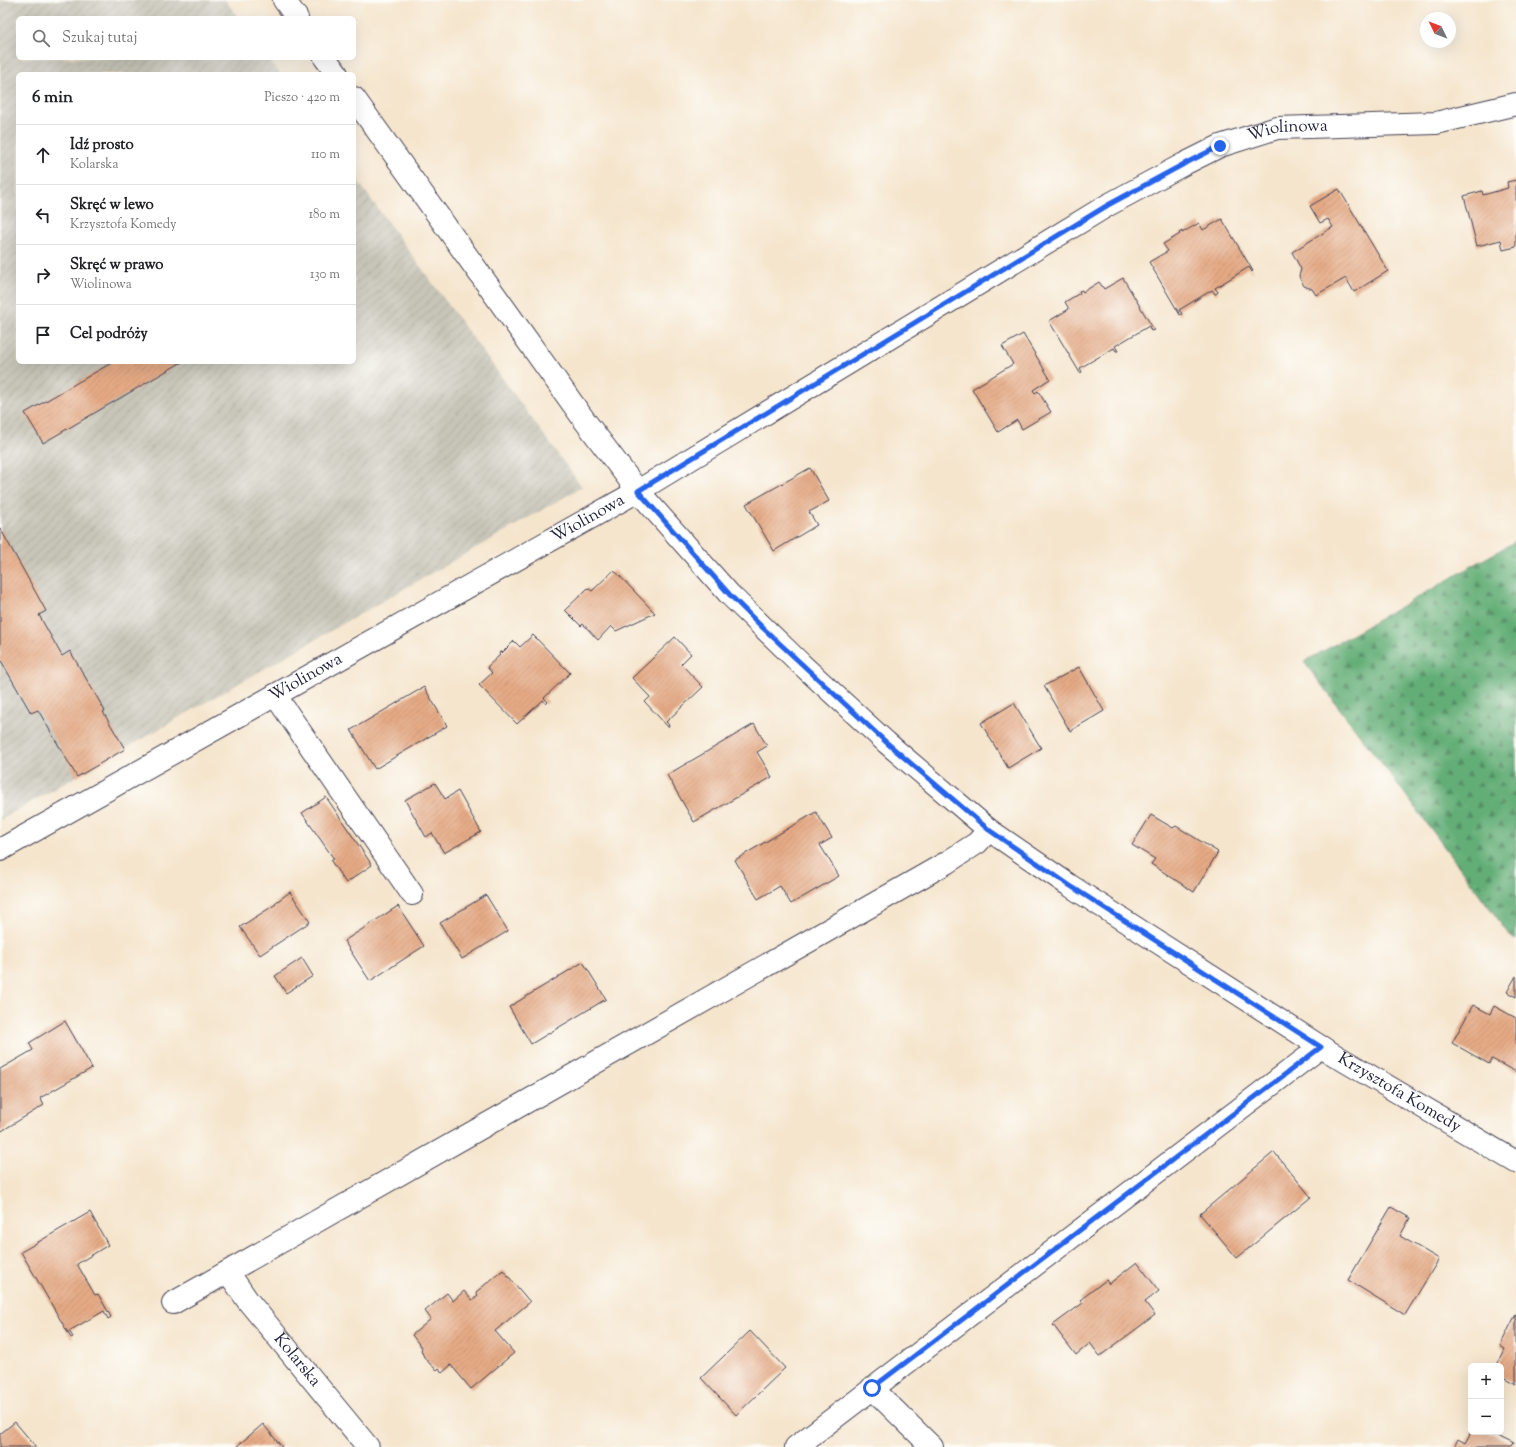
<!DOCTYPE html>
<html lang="pl">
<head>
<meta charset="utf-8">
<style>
	:root { --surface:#fff; --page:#f2f2f2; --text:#202124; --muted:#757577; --line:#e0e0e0 }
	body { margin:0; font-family:"Sorts Mill Goudy",serif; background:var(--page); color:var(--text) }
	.controls { position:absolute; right:12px; bottom:12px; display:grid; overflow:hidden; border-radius:6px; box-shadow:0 4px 16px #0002 }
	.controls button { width:36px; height:36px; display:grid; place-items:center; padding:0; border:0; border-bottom:1px solid var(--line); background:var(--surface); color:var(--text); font:20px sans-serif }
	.compass { position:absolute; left:1420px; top:12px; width:36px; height:36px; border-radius:50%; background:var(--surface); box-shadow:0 4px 16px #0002; rotate:313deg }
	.stop { position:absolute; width:12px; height:12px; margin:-9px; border:3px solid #2563eb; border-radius:50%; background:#fff }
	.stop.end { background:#2563eb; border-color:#fff; box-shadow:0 1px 4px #0008 }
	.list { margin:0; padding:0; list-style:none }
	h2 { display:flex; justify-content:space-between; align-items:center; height:52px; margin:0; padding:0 16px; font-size:17px }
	h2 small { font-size:13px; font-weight:400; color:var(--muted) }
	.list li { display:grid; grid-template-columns:26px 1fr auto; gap:12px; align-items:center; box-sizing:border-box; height:60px; padding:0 16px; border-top:1px solid var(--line) }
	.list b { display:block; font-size:15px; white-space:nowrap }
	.list p { margin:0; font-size:13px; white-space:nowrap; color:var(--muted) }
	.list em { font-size:13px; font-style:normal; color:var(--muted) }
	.icon { flex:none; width:22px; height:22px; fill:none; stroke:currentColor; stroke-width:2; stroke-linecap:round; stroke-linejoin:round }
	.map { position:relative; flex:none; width:1516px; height:1447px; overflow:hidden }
	.search { position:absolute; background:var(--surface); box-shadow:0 4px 16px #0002; left:16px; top:16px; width:340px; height:44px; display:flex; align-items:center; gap:10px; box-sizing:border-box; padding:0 14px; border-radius:6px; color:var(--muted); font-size:15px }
	.panel { position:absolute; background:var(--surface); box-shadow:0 4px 16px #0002; left:16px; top:72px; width:340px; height:292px; border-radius:6px }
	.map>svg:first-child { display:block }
	.industrial { fill:url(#industrial-furrows) }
	.forest { fill:url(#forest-firs); stroke:#436859 }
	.building { fill:url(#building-hatch) }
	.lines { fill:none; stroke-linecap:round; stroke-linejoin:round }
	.minor-casing { stroke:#423f51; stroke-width:24 }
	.minor { stroke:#fff; stroke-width:22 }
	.route { stroke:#2563eb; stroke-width:5 }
	.labels { text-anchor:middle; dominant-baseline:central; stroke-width:3; stroke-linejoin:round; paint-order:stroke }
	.street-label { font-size:17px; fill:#22223b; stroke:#fdfcf7 }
</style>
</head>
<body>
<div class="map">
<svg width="1516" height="1447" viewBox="0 0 1516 1447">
	<defs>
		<pattern id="industrial-furrows" width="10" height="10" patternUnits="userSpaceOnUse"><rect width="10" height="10" fill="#c7c4b8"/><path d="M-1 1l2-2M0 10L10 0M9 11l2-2" fill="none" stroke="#aba89f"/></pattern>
		<pattern id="forest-firs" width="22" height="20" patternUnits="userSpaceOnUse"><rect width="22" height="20" fill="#64ae77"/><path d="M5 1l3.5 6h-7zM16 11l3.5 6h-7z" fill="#528d63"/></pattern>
		<pattern id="building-hatch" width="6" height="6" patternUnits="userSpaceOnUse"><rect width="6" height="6" fill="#e5aa85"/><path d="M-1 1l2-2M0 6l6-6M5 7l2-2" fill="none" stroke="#c49274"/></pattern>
	</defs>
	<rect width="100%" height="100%" fill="#fdfcf7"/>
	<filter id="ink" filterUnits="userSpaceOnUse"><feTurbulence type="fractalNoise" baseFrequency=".025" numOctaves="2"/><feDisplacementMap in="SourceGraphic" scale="8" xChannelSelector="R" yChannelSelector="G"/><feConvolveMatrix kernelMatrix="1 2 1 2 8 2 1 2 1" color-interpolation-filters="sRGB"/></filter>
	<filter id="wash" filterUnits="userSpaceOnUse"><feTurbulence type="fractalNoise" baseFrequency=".012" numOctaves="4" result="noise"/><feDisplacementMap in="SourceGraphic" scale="16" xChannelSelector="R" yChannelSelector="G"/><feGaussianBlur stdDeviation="0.9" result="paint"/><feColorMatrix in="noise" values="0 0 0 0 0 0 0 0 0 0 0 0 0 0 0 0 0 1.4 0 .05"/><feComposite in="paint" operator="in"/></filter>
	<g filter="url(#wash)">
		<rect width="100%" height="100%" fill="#f5e5cd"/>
		<!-- industrial -->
		<path class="industrial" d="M 0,0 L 225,0 L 239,18 L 18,18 L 18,58 L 268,58 L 280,74 L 18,74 L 18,362 L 354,362 L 354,176 L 582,487 L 0,820 Z"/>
		<!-- forest -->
		<path class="forest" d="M 1516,541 L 1516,940 L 1512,938 L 1399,786 L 1304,662 Z"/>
		<g id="blocks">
			<!-- building -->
			<g class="building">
				<path d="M 1516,180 L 1516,247 L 1503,250 L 1501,240 L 1477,246 L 1464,196 L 1482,191 L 1483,195 L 1508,188 L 1507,182 Z"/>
				<path d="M 1339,189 L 1388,271 L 1354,292 L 1346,278 L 1316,295 L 1312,289 L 1304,286 L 1299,276 L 1301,269 L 1292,252 L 1333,227 L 1328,219 L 1320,223 L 1310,206 Z"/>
				<path d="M 1222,219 L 1253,271 L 1252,272 L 1249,267 L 1215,288 L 1218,292 L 1216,294 L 1215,294 L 1212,290 L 1179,310 L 1182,314 L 1180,315 L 1149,262 L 1168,251 L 1163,244 L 1180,234 L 1179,233 L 1182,231 L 1182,233 L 1199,223 L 1203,230 Z"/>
				<path d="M 1123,278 L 1154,330 L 1151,331 L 1149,326 L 1115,346 L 1118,351 L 1116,351 L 1114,348 L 1080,368 L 1082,372 L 1080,373 L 1049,321 L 1069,309 L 1065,302 L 1080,293 L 1079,291 L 1082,290 L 1083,292 L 1099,282 L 1104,289 Z"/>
				<path d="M 1023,334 L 1050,379 L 1033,390 L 1035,393 L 1038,391 L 1051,412 L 1022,429 L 1017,420 L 998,432 L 972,389 L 1013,364 L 1002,346 Z"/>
				<path d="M 113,362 L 182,362 L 43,443 L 25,413 Z"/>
				<path d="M 810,468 L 829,501 L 809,512 L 817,525 L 774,551 L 746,504 Z"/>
				<path d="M 0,528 L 46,611 L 39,615 L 62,656 L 70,651 L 105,711 L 103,712 L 125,749 L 77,777 L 38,710 L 31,713 L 0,659 Z"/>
				<path d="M 614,570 L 655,613 L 616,631 L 611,626 L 598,640 L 583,624 L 581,626 L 565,610 L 588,588 L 592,591 Z"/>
				<path d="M 533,635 L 570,673 L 544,698 L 548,702 L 546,704 L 543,700 L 517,724 L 479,685 L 492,673 L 487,667 L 500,655 L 499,653 L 501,651 L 502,653 L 514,641 L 520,647 Z"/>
				<path d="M 675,637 L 691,654 L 681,664 L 703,687 L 666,722 L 669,725 L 668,727 L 645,702 L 650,697 L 632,678 Z"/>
				<path d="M 1079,667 L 1104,711 L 1070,731 L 1044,686 Z"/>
				<path d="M 424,687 L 447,726 L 375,769 L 351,730 Z"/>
				<path d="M 1014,703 L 1041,748 L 1008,768 L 981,723 Z"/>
				<path d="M 754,724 L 767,746 L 757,752 L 772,777 L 694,822 L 667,775 Z"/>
				<path d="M 435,783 L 445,799 L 458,791 L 481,832 L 444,853 L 432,833 L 426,837 L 405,800 Z"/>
				<path d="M 326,797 L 372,865 L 346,883 L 331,861 L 334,859 L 302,813 Z"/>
				<path d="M 816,812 L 832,838 L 820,845 L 839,876 L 791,904 L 780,886 L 758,899 L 735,860 Z"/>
				<path d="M 1151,815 L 1173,828 L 1176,826 L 1218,852 L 1194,892 L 1151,864 L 1155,859 L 1132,845 Z"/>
				<path d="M 290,892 L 310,922 L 260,955 L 240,927 L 276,904 L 275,903 Z"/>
				<path d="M 486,895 L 508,931 L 462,959 L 440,923 Z"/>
				<path d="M 398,906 L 424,946 L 370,981 L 344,941 Z"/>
				<path d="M 302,958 L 313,976 L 286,993 L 275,976 Z"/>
				<path d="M 583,962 L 606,999 L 531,1044 L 509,1007 Z"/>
				<path d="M 1516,976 L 1516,997 L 1507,992 Z"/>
				<path d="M 1473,1005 L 1490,1014 L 1494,1006 L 1516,1018 L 1516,1072 L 1492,1059 L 1489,1064 L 1452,1043 Z"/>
				<path d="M 65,1021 L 92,1068 L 40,1098 L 44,1105 L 0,1132 L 0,1069 L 33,1050 L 29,1043 Z"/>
				<path d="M 1274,1152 L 1311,1197 L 1237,1258 L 1200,1214 Z"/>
				<path d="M 1391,1207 L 1410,1218 L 1400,1236 L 1439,1259 L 1405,1315 L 1348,1280 Z"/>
				<path d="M 90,1212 L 108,1245 L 77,1264 L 95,1295 L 98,1294 L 111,1317 L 108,1319 L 104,1311 L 69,1331 L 73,1337 L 71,1338 L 21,1252 Z"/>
				<path d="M 1137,1262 L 1159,1291 L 1145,1302 L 1155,1315 L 1100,1356 L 1090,1343 L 1076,1355 L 1053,1325 L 1083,1303 L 1080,1300 L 1106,1280 L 1109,1284 Z"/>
				<path d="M 503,1270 L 530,1302 L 495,1331 L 514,1353 L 471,1389 L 451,1365 L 442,1373 L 439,1368 L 437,1370 L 430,1364 L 424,1357 L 421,1350 L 422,1348 L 412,1335 L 431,1319 L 425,1311 L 447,1293 L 453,1301 L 464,1291 L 472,1300 L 478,1295 L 476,1292 Z"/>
				<path d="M 1516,1314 L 1516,1384 L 1501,1376 L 1501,1366 L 1497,1366 L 1505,1349 L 1500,1346 Z"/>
				<path d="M 750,1331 L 785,1368 L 736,1415 L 701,1378 Z"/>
				<path d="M 15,1422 L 36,1447 L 0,1447 L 0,1434 Z"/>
				<path d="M 263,1424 L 282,1447 L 236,1447 Z"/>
				<path d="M 1471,1432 L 1489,1432 L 1514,1444 L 1512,1447 L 1454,1447 L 1458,1439 L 1465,1443 Z"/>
			</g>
		</g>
	</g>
	<g filter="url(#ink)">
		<use href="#blocks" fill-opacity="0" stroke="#423f51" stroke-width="1"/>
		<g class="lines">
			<!-- minor casing -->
			<g class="minor-casing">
				<g id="minor">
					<path d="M 284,0 L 297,18"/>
					<path d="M 325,58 L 337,74"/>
					<path id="s1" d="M 354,98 L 585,421 L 638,491 L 730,595 L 801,664 L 887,743 L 989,830 L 1069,885 L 1321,1047 L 1516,1162"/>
					<path d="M 275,695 L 412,894"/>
					<path id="s2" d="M 0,850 L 638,491 L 1108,205 L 1184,164 L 1220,146 L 1277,128 L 1436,123 L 1516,104"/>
					<path id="s3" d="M 228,1272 L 248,1301 L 368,1447"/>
					<path d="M 173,1303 L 946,863 L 977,843 L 989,830"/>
					<path d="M 872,1388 L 932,1447"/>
					<path d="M 796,1447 L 1321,1047"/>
				</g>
			</g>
			<!-- minor -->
			<use href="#minor" class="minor"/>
		</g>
	</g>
	<g class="lines" filter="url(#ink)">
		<!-- route -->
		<path class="route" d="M 872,1388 L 1321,1047 L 1069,885 L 989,830 L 887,743 L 763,628 L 730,595 L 638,491 L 1108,205 L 1184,164 L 1220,146"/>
	</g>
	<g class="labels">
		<!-- street labels -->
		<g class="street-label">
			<text stroke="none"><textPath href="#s2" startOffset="1479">Wiolinowa</textPath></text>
			<text stroke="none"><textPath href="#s2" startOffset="675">Wiolinowa</textPath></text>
			<text stroke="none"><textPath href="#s2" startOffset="351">Wiolinowa</textPath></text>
			<text stroke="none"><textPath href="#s1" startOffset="1461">Krzysztofa Komedy</textPath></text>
			<text stroke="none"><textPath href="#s3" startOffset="112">Kolarska</textPath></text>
		</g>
	</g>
</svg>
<div class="controls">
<button>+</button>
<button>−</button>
</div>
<svg class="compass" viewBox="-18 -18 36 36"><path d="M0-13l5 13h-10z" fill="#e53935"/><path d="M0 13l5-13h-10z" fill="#757577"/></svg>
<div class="stop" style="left:872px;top:1388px"></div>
<div class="stop end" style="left:1220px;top:146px"></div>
<div class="search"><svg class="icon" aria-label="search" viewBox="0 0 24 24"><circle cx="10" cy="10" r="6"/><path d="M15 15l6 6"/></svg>Szukaj tutaj</div>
<section class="panel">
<h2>6 min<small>Pieszo · 420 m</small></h2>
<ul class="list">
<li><svg class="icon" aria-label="ahead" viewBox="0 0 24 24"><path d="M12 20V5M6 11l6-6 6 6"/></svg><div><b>Idź prosto</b><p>Kolarska</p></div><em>110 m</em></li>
<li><svg class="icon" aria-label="left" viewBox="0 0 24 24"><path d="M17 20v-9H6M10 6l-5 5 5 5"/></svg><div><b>Skręć w lewo</b><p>Krzysztofa Komedy</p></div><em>180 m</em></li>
<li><svg class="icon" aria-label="right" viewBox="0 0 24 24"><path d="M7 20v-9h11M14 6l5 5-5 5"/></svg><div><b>Skręć w prawo</b><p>Wiolinowa</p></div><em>130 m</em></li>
<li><svg class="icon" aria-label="arrive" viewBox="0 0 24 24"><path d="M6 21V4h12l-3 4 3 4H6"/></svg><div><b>Cel podróży</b></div></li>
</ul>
</section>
</div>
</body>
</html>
